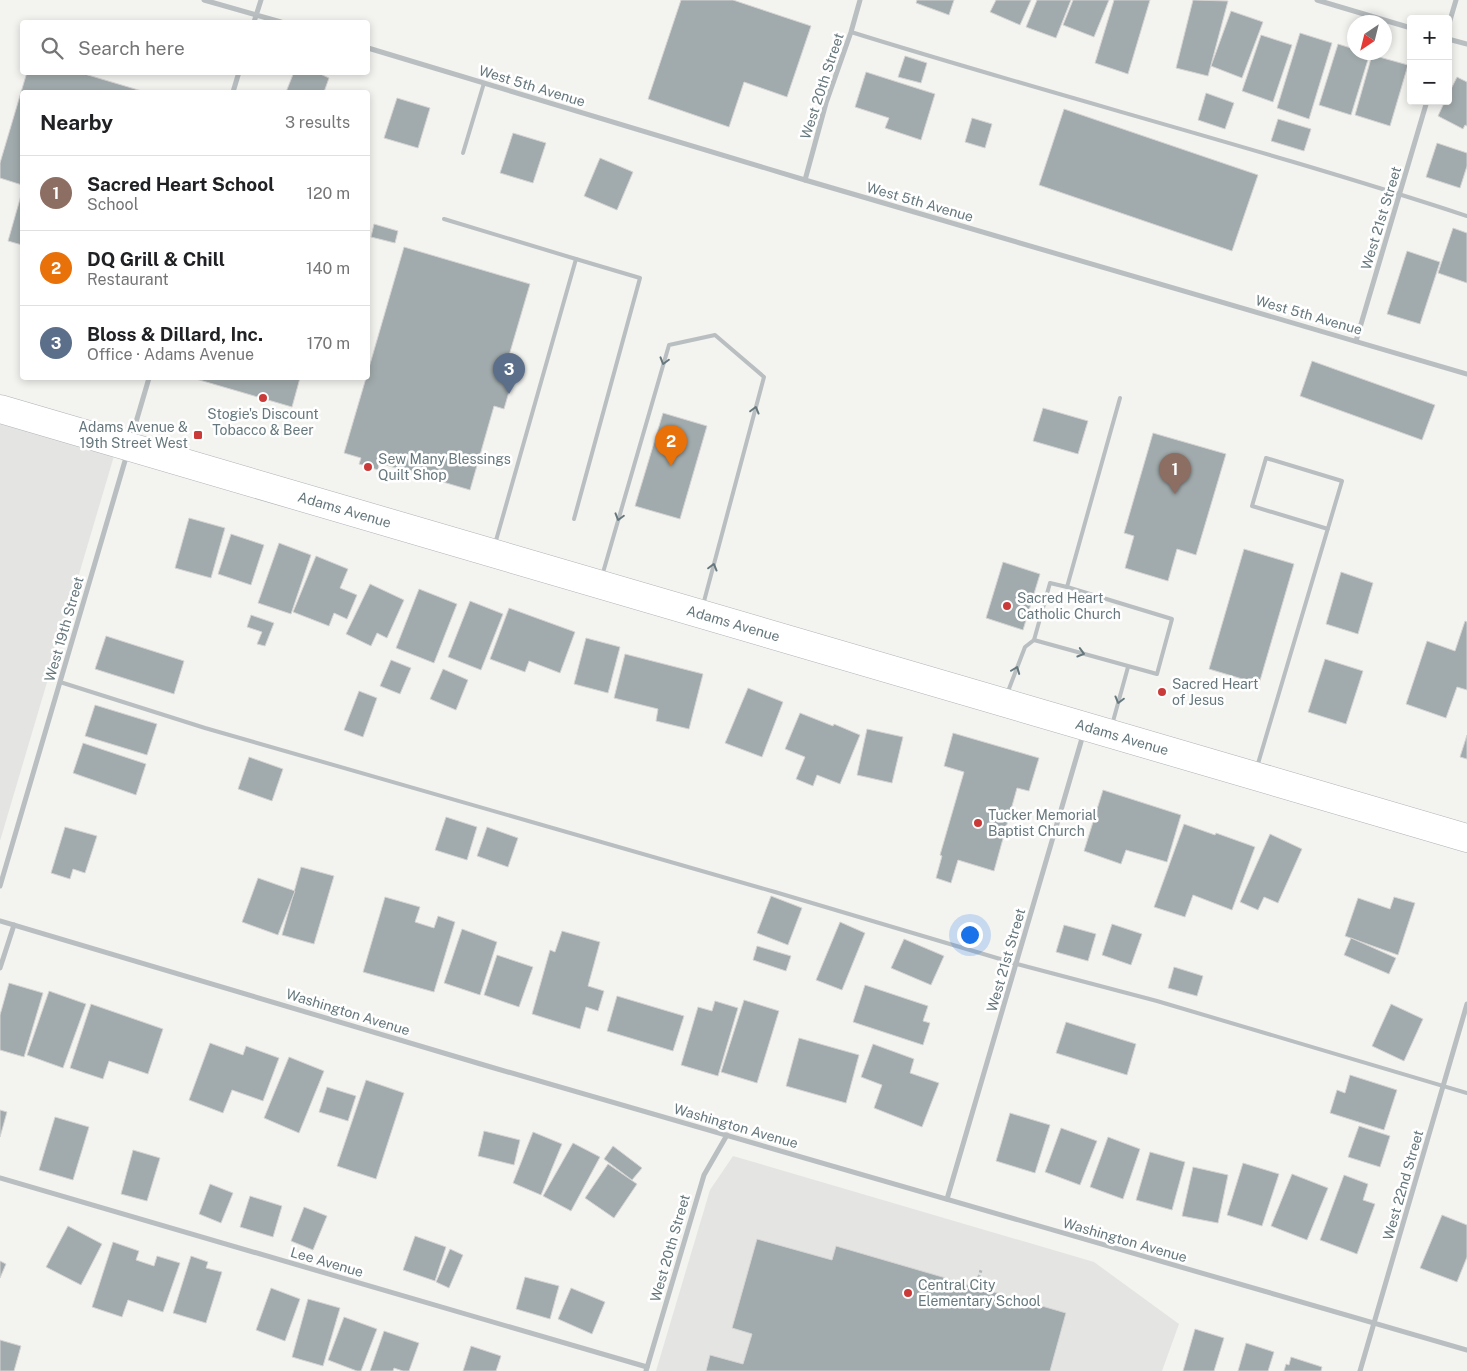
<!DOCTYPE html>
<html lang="en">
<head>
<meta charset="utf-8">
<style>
	:root { --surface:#fff; --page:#f6f6f6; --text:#202124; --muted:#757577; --line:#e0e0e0; --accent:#1a73e8 }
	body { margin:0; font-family:"Public Sans",sans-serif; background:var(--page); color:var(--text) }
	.controls { position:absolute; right:15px; top:15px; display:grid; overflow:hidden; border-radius:5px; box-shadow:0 2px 8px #0003 }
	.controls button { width:45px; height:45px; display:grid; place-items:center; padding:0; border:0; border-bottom:1px solid var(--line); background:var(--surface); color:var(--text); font:25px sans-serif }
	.compass { position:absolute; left:1347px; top:15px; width:45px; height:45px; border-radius:50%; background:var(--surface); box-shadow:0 2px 8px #0003; rotate:215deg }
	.you { position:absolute; left:969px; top:934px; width:18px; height:18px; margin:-12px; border:4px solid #fff; border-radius:50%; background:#1a73e8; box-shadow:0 0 0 8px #1a73e833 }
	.badge { display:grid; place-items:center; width:32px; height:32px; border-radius:50%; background:var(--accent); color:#fff; font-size:16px; font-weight:700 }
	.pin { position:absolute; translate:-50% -41px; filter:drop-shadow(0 1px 2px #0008) }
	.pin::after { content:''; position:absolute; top:26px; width:18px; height:15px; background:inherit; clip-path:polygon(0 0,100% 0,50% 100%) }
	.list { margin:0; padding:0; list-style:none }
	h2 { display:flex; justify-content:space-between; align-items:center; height:65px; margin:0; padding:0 20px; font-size:21px }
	h2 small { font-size:16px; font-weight:400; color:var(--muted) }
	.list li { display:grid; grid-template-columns:32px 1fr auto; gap:15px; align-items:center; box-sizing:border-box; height:75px; padding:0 20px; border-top:1px solid var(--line) }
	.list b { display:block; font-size:19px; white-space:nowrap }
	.list p { margin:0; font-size:16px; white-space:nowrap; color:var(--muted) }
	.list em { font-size:16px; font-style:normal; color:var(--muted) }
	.icon { flex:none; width:28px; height:28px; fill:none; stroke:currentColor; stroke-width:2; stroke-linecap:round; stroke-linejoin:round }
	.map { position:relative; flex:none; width:1467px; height:1371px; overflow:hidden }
	.search { position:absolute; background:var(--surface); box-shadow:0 2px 8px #0003; left:20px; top:20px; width:350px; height:55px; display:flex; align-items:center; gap:12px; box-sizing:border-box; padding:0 18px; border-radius:5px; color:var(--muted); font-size:19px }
	.panel { position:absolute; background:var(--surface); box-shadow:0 2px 8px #0003; left:20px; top:90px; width:350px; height:290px; border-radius:5px }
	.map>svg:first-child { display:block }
	.built { fill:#e4e4e3 }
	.building { fill:#a1aaac; stroke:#d5d4d3 }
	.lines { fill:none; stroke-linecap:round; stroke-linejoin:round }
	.primary-casing { stroke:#adb2b4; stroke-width:29 }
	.path { stroke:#b3b7b8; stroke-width:3; stroke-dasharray:2.5 2.5; stroke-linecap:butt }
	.service { stroke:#b9bec0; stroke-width:4 }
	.minor { stroke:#b9bec0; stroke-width:5 }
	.primary { stroke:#fff; stroke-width:28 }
	.oneway { stroke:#66787d }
	.poi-dot { fill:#ca3a39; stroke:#fff; stroke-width:2 }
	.labels { text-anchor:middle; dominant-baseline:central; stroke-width:5; stroke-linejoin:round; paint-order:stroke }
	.street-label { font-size:14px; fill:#66787d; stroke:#fff }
	.poi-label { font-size:14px; fill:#66787d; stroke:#fff; text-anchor:start }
</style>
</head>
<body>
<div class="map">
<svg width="1467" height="1371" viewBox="0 0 1467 1371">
	<rect width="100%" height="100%" fill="#f3f3f0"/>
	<!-- built -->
	<g class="built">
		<path d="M 0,422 L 114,456 L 0,841 Z"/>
		<path d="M 733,1156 L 1094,1262 L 1179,1324 L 1162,1371 L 656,1371 L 710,1190 Z"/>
	</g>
	<!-- building -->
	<g class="building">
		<path d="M 681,0 L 733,0 L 811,26 L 787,97 L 744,82 L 729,127 L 648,99 Z"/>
		<path d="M 917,0 L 954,0 L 949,15 L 916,3 Z"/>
		<path d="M 996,0 L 1031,0 L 1020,25 L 990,12 Z"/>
		<path d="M 1037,0 L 1071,0 L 1056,38 L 1026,27 Z"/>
		<path d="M 1073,0 L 1109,0 L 1094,37 L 1063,25 Z"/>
		<path d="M 1114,0 L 1150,0 L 1128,74 L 1095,63 Z"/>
		<path d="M 1193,0 L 1228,1 L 1208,76 L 1176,68 Z"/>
		<path d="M 1231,11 L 1263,22 L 1242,78 L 1211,66 Z"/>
		<path d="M 1300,33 L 1332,43 L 1309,119 L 1277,108 Z"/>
		<path d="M 1261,35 L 1292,45 L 1273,102 L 1242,91 Z"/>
		<path d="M 1338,44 L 1354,49 L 1354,52 L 1370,53 L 1351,115 L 1319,105 Z"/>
		<path d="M 1372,55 L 1408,65 L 1390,126 L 1355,115 Z"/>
		<path d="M 905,56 L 927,63 L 921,83 L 898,77 Z"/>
		<path d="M 27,72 L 78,72 L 145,92 L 22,92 L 22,185 L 0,178 L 0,163 Z"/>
		<path d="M 294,72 L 316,72 L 329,78 L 324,92 L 286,92 Z"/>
		<path d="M 866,72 L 935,94 L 921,140 L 885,128 L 889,118 L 855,107 Z"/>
		<path d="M 1457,77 L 1467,82 L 1467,126 L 1465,125 L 1463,129 L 1438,116 L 1445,101 L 1448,101 L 1448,95 Z"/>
		<path d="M 1206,93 L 1234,103 L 1225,129 L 1198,120 Z"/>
		<path d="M 397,98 L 430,108 L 418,148 L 384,138 Z"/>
		<path d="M 1064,109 L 1258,175 L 1232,251 L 1039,185 Z"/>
		<path d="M 972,118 L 992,124 L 985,148 L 965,142 Z"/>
		<path d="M 1278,119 L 1311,129 L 1304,151 L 1271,141 Z"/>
		<path d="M 513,133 L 546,143 L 533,183 L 500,173 Z"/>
		<path d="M 1437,143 L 1467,153 L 1467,166 L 1460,188 L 1426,177 Z"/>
		<path d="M 600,158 L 633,172 L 617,210 L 584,196 Z"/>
		<path d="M 22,192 L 22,245 L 8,241 Z"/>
		<path d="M 374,224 L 398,231 L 395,243 L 371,237 Z"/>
		<path d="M 1453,228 L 1467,233 L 1467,283 L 1438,273 Z"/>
		<path d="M 404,247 L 530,284 L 503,376 L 513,378 L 504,409 L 494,406 L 470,490 L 379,463 L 378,470 L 359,464 L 361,458 L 344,453 L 366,378 L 368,378 L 368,371 Z"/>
		<path d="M 1407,251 L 1440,262 L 1420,324 L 1387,314 Z"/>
		<path d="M 1312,361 L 1435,405 L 1422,440 L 1300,396 Z"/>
		<path d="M 196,378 L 300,378 L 292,407 L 196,379 Z"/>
		<path d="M 1043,408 L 1088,421 L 1078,454 L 1033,441 Z"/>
		<path d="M 663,413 L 707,426 L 680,519 L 635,506 Z"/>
		<path d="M 1153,433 L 1226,454 L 1196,555 L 1177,549 L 1168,581 L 1125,568 L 1134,536 L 1124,533 Z"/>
		<path d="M 189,518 L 225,528 L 211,578 L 175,568 Z"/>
		<path d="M 231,534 L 264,545 L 251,585 L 218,574 Z"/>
		<path d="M 279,543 L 311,555 L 291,614 L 258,603 Z"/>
		<path d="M 1244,549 L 1294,564 L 1259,684 L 1209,669 Z"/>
		<path d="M 316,556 L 348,569 L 340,588 L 357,595 L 347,619 L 334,613 L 329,626 L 293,612 Z"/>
		<path d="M 1003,562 L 1040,574 L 1023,630 L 986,618 Z"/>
		<path d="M 1341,572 L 1373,583 L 1358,634 L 1326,624 Z"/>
		<path d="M 370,584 L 404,600 L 387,638 L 377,633 L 371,646 L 346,634 Z"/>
		<path d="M 419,589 L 457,604 L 434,663 L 396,648 Z"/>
		<path d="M 470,601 L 503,614 L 481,670 L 448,657 Z"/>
		<path d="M 509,608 L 575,632 L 560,673 L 529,661 L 525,672 L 490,659 Z"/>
		<path d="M 251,615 L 274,623 L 265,646 L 257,644 L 262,632 L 247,627 Z"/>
		<path d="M 1465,621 L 1467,622 L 1467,690 L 1457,687 L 1446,718 L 1406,704 L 1427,641 L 1455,651 Z"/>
		<path d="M 106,636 L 184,661 L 174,694 L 95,669 Z"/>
		<path d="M 586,638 L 620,647 L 608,693 L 574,684 Z"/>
		<path d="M 625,654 L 703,674 L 689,729 L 656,721 L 658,709 L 614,698 Z"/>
		<path d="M 1325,659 L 1363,671 L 1346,724 L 1308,712 Z"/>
		<path d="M 391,660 L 411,668 L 400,694 L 380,686 Z"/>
		<path d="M 443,669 L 468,680 L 456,710 L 430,699 Z"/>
		<path d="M 748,688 L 783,702 L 762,757 L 725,743 Z"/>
		<path d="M 359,691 L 377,698 L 363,737 L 344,730 Z"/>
		<path d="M 95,705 L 157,724 L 147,755 L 85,736 Z"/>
		<path d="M 800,713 L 833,726 L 834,724 L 860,735 L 840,784 L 817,775 L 813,786 L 796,779 L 805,757 L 785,749 Z"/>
		<path d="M 867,729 L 903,737 L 892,783 L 857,775 Z"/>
		<path d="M 953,733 L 1039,758 L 1029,791 L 1017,788 L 994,871 L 958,860 L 951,883 L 936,878 L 942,856 L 940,855 L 964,772 L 944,766 Z"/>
		<path d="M 1467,735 L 1467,759 L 1460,757 Z"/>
		<path d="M 83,743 L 146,764 L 136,795 L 73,773 Z"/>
		<path d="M 249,757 L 283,769 L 272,801 L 238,789 Z"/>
		<path d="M 1103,790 L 1181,815 L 1167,862 L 1126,850 L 1121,864 L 1084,851 Z"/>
		<path d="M 446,817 L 477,827 L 467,860 L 435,850 Z"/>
		<path d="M 1184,824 L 1215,835 L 1216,833 L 1255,847 L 1232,910 L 1193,895 L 1185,917 L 1154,907 Z"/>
		<path d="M 65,827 L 97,836 L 85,873 L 73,869 L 70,879 L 51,873 Z"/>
		<path d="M 487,827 L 518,838 L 508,867 L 477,856 Z"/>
		<path d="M 1270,834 L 1302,849 L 1278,903 L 1264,897 L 1258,910 L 1240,902 Z"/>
		<path d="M 301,867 L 334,876 L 314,944 L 282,935 Z"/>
		<path d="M 258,878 L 295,891 L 278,935 L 242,922 Z"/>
		<path d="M 771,896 L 802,908 L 788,945 L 757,933 Z"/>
		<path d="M 385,897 L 420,907 L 415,922 L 434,928 L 438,916 L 455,922 L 434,992 L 363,972 Z"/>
		<path d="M 1394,897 L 1415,903 L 1398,955 L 1345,936 L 1358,898 L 1390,909 Z"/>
		<path d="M 840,922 L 865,933 L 842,990 L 816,980 Z"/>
		<path d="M 1112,924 L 1142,934 L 1131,965 L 1102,955 Z"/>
		<path d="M 1064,925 L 1096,934 L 1088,961 L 1056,952 Z"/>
		<path d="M 462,929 L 497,942 L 480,995 L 444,983 Z"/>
		<path d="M 562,931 L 600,942 L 588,986 L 604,991 L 598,1011 L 586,1007 L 580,1029 L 532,1014 L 550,950 L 555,952 Z"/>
		<path d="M 1351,938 L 1396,958 L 1389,974 L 1344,955 Z"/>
		<path d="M 904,939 L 944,956 L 931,985 L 891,968 Z"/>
		<path d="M 757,946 L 791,956 L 786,971 L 753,960 Z"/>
		<path d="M 497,955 L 533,967 L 519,1007 L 484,995 Z"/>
		<path d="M 1174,967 L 1203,976 L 1197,996 L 1168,988 Z"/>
		<path d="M 9,983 L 43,993 L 24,1057 L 0,1050 L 0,1015 Z"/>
		<path d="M 865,985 L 928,1006 L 923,1021 L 930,1023 L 923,1045 L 853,1022 Z"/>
		<path d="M 49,991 L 86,1004 L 63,1068 L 27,1055 Z"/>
		<path d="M 617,996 L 684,1016 L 673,1051 L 607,1031 Z"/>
		<path d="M 744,1000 L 779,1011 L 757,1083 L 721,1072 Z"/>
		<path d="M 715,1001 L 738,1008 L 718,1076 L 681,1065 L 698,1007 L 712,1011 Z"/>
		<path d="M 91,1004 L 163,1029 L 148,1074 L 109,1061 L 103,1079 L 70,1068 Z"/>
		<path d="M 1391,1004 L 1423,1019 L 1404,1061 L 1372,1046 Z"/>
		<path d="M 1066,1022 L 1136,1044 L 1127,1075 L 1056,1053 Z"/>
		<path d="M 799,1038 L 859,1055 L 846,1103 L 786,1086 Z"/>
		<path d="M 210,1043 L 243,1055 L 246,1046 L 279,1058 L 263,1101 L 232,1090 L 223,1113 L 189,1100 Z"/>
		<path d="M 873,1044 L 914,1059 L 910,1073 L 939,1083 L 922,1127 L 874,1108 L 882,1085 L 861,1077 Z"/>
		<path d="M 289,1057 L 324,1071 L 299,1133 L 264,1118 Z"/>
		<path d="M 1350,1075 L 1397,1090 L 1384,1130 L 1330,1113 L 1337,1090 L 1345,1093 Z"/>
		<path d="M 366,1080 L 404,1093 L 376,1179 L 337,1166 Z"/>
		<path d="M 327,1087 L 356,1096 L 348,1121 L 319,1112 Z"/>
		<path d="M 0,1110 L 7,1112 L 0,1137 Z"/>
		<path d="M 1010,1113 L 1050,1125 L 1035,1173 L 996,1161 Z"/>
		<path d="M 55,1117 L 89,1127 L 73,1180 L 39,1170 Z"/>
		<path d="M 1359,1126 L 1390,1136 L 1380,1167 L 1348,1157 Z"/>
		<path d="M 1061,1128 L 1097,1141 L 1080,1185 L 1045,1172 Z"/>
		<path d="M 484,1131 L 520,1140 L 514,1165 L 478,1156 Z"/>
		<path d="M 533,1132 L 562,1144 L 541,1195 L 513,1183 Z"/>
		<path d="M 1108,1137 L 1140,1149 L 1123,1199 L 1090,1187 Z"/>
		<path d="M 573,1143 L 600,1157 L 571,1211 L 543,1196 Z"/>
		<path d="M 613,1146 L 642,1168 L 632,1180 L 604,1159 Z"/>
		<path d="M 133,1150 L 160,1158 L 147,1201 L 121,1194 Z"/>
		<path d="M 1150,1152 L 1185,1162 L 1172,1210 L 1136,1200 Z"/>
		<path d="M 1243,1163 L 1279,1174 L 1262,1226 L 1227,1215 Z"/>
		<path d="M 608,1164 L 637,1184 L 614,1218 L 585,1198 Z"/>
		<path d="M 1193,1167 L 1228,1175 L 1218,1223 L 1182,1216 Z"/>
		<path d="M 1292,1174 L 1328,1188 L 1307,1240 L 1271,1226 Z"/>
		<path d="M 1344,1175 L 1368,1184 L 1363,1200 L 1375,1204 L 1357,1254 L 1320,1240 Z"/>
		<path d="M 210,1184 L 233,1193 L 221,1223 L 199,1214 Z"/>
		<path d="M 250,1196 L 282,1206 L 273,1237 L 240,1227 Z"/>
		<path d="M 304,1207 L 327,1216 L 313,1250 L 291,1241 Z"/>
		<path d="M 1442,1215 L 1467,1225 L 1467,1257 L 1457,1282 L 1420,1268 Z"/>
		<path d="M 68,1226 L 102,1244 L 81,1285 L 46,1267 Z"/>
		<path d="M 415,1236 L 446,1247 L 435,1281 L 403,1270 Z"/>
		<path d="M 757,1239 L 832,1260 L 836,1246 L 1066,1313 L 1050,1371 L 706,1371 L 710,1355 L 743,1364 L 752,1334 L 732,1328 Z"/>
		<path d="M 113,1242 L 139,1251 L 136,1260 L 154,1266 L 157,1256 L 180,1263 L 163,1312 L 128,1300 L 122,1317 L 92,1307 Z"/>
		<path d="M 450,1249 L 463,1255 L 449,1288 L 436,1282 Z"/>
		<path d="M 191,1256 L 208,1262 L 206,1268 L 222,1272 L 206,1323 L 173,1313 Z"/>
		<path d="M 0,1261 L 6,1264 L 0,1278 Z"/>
		<path d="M 525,1277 L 559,1286 L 550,1319 L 516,1309 Z"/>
		<path d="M 271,1288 L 300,1299 L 285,1341 L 256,1330 Z"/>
		<path d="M 571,1288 L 605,1302 L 592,1334 L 558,1319 Z"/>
		<path d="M 308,1299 L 340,1308 L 323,1366 L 292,1357 Z"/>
		<path d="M 344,1317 L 377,1329 L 361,1371 L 357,1371 L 328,1360 Z"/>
		<path d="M 1195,1329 L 1224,1338 L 1214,1371 L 1183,1371 Z"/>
		<path d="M 384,1331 L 419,1343 L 409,1371 L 403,1371 L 394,1368 L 393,1371 L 370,1371 Z"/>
		<path d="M 0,1340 L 21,1346 L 14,1371 L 0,1371 Z"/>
		<path d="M 1246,1343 L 1274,1352 L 1268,1371 L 1238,1371 Z"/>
		<path d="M 471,1346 L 501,1356 L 496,1371 L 463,1371 Z"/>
		<path d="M 1291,1357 L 1322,1367 L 1321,1371 L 1284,1371 L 1286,1364 L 1289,1365 Z"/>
	</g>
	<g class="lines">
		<!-- primary casing -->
		<g class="primary-casing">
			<g id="primary">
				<path id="s1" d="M 0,409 L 1467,838"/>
			</g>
		</g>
		<!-- path -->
		<path class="path" d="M 976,1287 L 981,1270"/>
		<!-- service -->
		<g class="service">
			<path d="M 851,32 C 1056,96 1263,149 1467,216"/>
			<path d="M 463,153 L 484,83"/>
			<path d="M 444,219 L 576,259 L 495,544"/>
			<path d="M 574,519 L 640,278 L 576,259"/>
			<path d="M 602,576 L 669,345 L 715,335 L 764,377 L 703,605"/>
			<path d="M 1034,640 L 1157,674 L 1172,619 L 1067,587"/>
			<path d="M 60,682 L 205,728 L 775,892 L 1017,964 L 1157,1001 L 1467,1093"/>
			<path d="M 1007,694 L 1025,647 L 1034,640 L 1050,583 L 1067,587 L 1120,398"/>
			<path d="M 1112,725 L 1128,667"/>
			<path d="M 1257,767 L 1342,481 L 1266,458 L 1252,506 L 1328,529"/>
		</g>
		<!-- minor -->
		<g class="minor">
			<path d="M 204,0 L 281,22"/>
			<path d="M 1317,0 L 1411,28"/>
			<path d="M 254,22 L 261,0"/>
			<path d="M 1448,27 L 1456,0"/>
			<path d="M 1448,39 L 1467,44"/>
			<path d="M 368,48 L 805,180 L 1467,374"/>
			<path d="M 233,92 L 239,72"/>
			<path d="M 805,180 L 826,103 L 851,32 L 860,0"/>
			<path d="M 1356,341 L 1427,101"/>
			<path d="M 131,439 L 149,378"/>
			<path d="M 0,886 L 127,454"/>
			<path d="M 0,921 L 484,1065 L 1467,1350"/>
			<path d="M 0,968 L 14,925"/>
			<path d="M 0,1178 L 647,1367"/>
			<path d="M 947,1199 L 1083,735"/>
			<path d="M 646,1371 L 704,1175 L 727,1135"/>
			<path d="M 1360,1371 L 1467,1004"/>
		</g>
		<!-- primary -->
		<use href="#primary" class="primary"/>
	</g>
	<!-- one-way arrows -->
	<defs><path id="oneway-chevron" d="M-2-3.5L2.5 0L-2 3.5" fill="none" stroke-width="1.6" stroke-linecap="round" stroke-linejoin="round" transform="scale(1.25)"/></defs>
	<g class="oneway">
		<use href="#oneway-chevron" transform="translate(664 361) rotate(106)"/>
		<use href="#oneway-chevron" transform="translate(755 410) rotate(-75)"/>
		<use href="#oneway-chevron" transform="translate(619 517) rotate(106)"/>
		<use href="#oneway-chevron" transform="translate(713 567) rotate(-75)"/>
		<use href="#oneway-chevron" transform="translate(1081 653) rotate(16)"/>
		<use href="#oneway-chevron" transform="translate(1016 670) rotate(-69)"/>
		<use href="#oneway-chevron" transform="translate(1119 700) rotate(105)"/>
	</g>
	<!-- markers -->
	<g class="poi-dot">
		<circle cx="263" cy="398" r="5"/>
		<rect x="193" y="430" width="10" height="10" rx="2.5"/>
		<circle cx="368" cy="467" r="5"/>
		<circle cx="1007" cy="606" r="5"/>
		<circle cx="1162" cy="692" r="5"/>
		<circle cx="978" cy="823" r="5"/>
		<circle cx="908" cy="1293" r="5"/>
	</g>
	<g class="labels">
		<!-- street labels -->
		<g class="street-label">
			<text transform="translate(532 86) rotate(17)">West 5th Avenue</text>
			<text transform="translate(822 86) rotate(-72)">West 20th Street</text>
			<text transform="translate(920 202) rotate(16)">West 5th Avenue</text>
			<text transform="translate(1381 218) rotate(-73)">West 21st Street</text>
			<text transform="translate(1309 315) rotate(16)">West 5th Avenue</text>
			<text stroke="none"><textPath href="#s1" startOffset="359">Adams Avenue</textPath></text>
			<text stroke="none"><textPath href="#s1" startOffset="764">Adams Avenue</textPath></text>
			<text transform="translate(64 629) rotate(-74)">West 19th Street</text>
			<text stroke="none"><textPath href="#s1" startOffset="1169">Adams Avenue</textPath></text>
			<text transform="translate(1006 960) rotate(-74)">West 21st Street</text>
			<text transform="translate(348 1012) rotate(17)">Washington Avenue</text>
			<text transform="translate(736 1126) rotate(16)">Washington Avenue</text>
			<text transform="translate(1403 1185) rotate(-74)">West 22nd Street</text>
			<text transform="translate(1125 1240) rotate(16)">Washington Avenue</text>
			<text transform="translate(670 1248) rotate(-74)">West 20th Street</text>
			<text transform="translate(327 1262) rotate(16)">Lee Avenue</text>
		</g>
		<!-- poi labels -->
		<g class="poi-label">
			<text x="263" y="414" text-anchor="middle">Stogie's Discount<tspan x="263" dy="16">Tobacco &amp; Beer</tspan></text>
			<text x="188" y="427" text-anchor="end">Adams Avenue &amp;<tspan x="188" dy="16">19th Street West</tspan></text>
			<text x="378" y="459">Sew Many Blessings<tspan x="378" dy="16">Quilt Shop</tspan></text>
			<text x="1017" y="598">Sacred Heart<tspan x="1017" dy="16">Catholic Church</tspan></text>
			<text x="1172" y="684">Sacred Heart<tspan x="1172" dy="16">of Jesus</tspan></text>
			<text x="988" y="815">Tucker Memorial<tspan x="988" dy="16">Baptist Church</tspan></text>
			<text x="918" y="1285">Central City<tspan x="918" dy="16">Elementary School</tspan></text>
		</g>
	</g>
</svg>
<div class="controls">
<button>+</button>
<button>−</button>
</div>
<svg class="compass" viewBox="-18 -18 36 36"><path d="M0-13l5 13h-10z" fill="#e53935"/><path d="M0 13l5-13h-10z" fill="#757577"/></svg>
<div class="you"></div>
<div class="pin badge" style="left:1175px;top:494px;background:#8d6e63">1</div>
<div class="pin badge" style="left:671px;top:466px;background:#e8710a">2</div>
<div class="pin badge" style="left:509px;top:394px;background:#5c6f8a">3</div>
<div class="search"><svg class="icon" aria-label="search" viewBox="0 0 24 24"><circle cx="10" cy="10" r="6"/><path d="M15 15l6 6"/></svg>Search here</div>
<section class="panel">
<h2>Nearby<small>3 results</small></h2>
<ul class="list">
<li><span class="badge" style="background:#8d6e63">1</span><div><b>Sacred Heart School</b><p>School</p></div><em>120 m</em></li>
<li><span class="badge" style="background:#e8710a">2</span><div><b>DQ Grill &amp; Chill</b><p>Restaurant</p></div><em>140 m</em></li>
<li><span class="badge" style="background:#5c6f8a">3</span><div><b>Bloss &amp; Dillard, Inc.</b><p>Office · Adams Avenue</p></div><em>170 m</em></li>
</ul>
</section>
</div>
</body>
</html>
